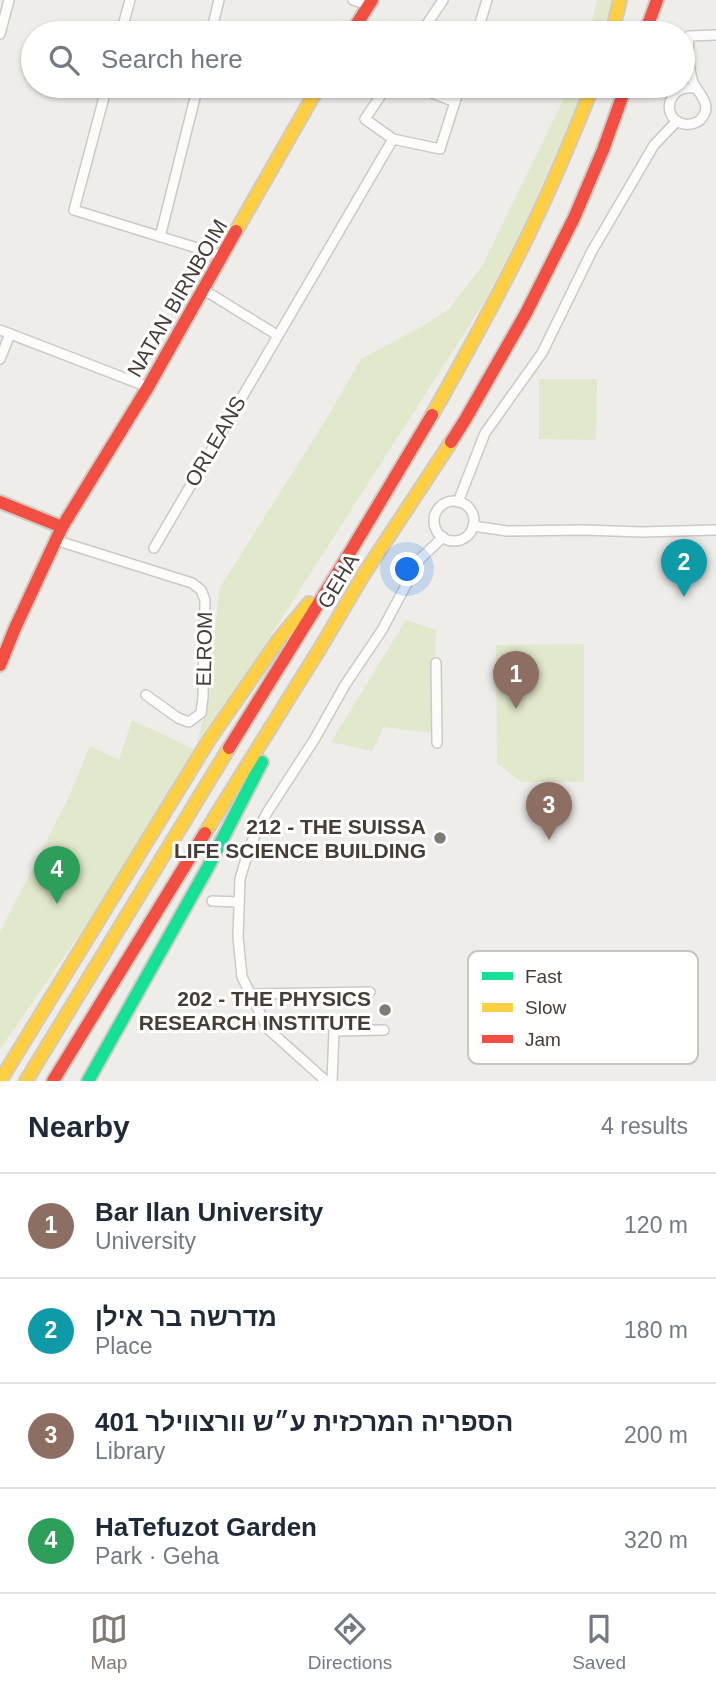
<!DOCTYPE html>
<html lang="en">
<head>
<meta charset="utf-8">
<style>
	:root { --surface:#fff; --page:#f2f2f3; --text:#1f2937; --muted:#747a83; --line:#e0e1e3; --accent:#807b75 }
	body { margin:0; font-family:Helvetica,"Noto Sans Hebrew",sans-serif; background:var(--page); color:var(--text) }
	.you { position:absolute; left:408px; top:570px; width:24px; height:24px; margin:-18px; border:5px solid #fff; border-radius:50%; background:#1a73e8; box-shadow:0 0 0 10px #1a73e833 }
	.badge { display:grid; place-items:center; width:46px; height:46px; border-radius:50%; background:var(--accent); color:#fff; font-size:23px; font-weight:700 }
	.pin { position:absolute; translate:-50% -58px; filter:drop-shadow(0 2px 4px #0008) }
	.pin::after { content:''; position:absolute; top:37px; width:24px; height:21px; background:inherit; clip-path:polygon(0 0,100% 0,50% 100%) }
	.list { margin:0; padding:0; list-style:none }
	h2 { display:flex; justify-content:space-between; align-items:center; height:91px; margin:0; padding:0 28px; font-size:30px }
	h2 small { font-size:23px; font-weight:400; color:var(--muted) }
	.list li { display:grid; grid-template-columns:46px 1fr auto; gap:21px; align-items:center; box-sizing:border-box; height:105px; padding:0 28px; border-top:2px solid var(--line) }
	.list b { display:block; font-size:26px; white-space:nowrap }
	.list p { margin:0; font-size:23px; white-space:nowrap; color:var(--muted) }
	.list em { font-size:23px; font-style:normal; color:var(--muted) }
	.icon { flex:none; width:38px; height:38px; fill:none; stroke:currentColor; stroke-width:2; stroke-linecap:round; stroke-linejoin:round }
	.map { position:relative; flex:none; width:716px; height:1081px; overflow:hidden }
	.search { position:absolute; background:var(--surface); box-shadow:0 2px 5px #0004; left:21px; right:21px; top:21px; height:77px; display:flex; align-items:center; gap:18px; box-sizing:border-box; padding:0 24px; border-radius:38px; color:var(--muted); font-size:26px }
	.sheet { height:511px; background:var(--surface) }
	nav { display:flex; justify-content:space-around; align-items:center; box-sizing:border-box; height:98px; border-top:2px solid var(--line); background:var(--surface); font-size:19px; color:var(--muted) }
	nav a { display:grid; justify-items:center; gap:4px }
	nav .on { color:var(--accent) }
	.map>svg:first-child { display:block }
	.green { fill:#e2e8cb }
	.lines { fill:none; stroke-linecap:round; stroke-linejoin:round }
	.street-casing { stroke:#ccc9c6; stroke-width:12 }
	.fast-casing { stroke:#d0cac3; stroke-width:16 }
	.slow-casing { stroke:#d0cac3; stroke-width:16 }
	.jam-casing { stroke:#d0cac3; stroke-width:16 }
	.street { stroke:#fdfcfc; stroke-width:9 }
	.fast { stroke:#16e098; stroke-width:12 }
	.slow { stroke:#ffcf43; stroke-width:12 }
	.jam { stroke:#f24e42; stroke-width:12 }
	.poi-dot { fill:#807b75; stroke:#fff; stroke-width:2.5 }
	.labels { text-anchor:middle; dominant-baseline:central; stroke-width:6; stroke-linejoin:round; paint-order:stroke }
	.street-label { font-size:21px; fill:#453d36; stroke:#fff }
	.poi-label { font-size:21px; font-weight:bold; fill:#453d36; stroke:#fff; text-anchor:end }
	.key { fill:#fff; stroke:#c7c5c3; stroke-width:2 }
	.key-label { font-size:19px; fill:#453d36 }
</style>
</head>
<body>
<div class="map">
<svg width="716" height="1081" viewBox="0 0 716 1081">
	<rect width="100%" height="100%" fill="#efedea"/>
	<!-- green -->
	<g class="green">
		<path d="M 597,0 L 612,0 L 603,33 L 589,33 Z"/>
		<path d="M 570,86 L 583,86 L 575,110 L 522,230 L 483,304 L 260,652 L 197,742 L 209,698 L 219,589 L 327,418 L 361,359 L 421,327 L 449,309 L 482,266 Z"/>
		<path d="M 539,379 L 597,379 L 596,440 L 539,439 Z"/>
		<path d="M 406,620 L 436,630 L 433,733 L 384,727 L 372,751 L 331,742 Z"/>
		<path d="M 584,644 L 584,782 L 521,782 L 497,763 L 496,645 Z"/>
		<path d="M 132,720 L 198,751 L 120,876 L 0,1049 L 0,932 L 67,801 L 90,746 L 119,760 Z"/>
	</g>
	<g class="lines">
		<!-- street casing -->
		<g class="street-casing">
			<g id="street">
				<path d="M 353,0 L 368,5"/>
				<path d="M 121,33 L 130,0"/>
				<path d="M 211,33 L 219,0"/>
				<path d="M 421,33 L 443,0"/>
				<path d="M 477,33 L 487,0"/>
				<path d="M 0,34 L 9,0"/>
				<path d="M 107,86 L 74,210 L 223,256"/>
				<path d="M 387,86 L 365,119 L 393,139 L 440,149 L 460,86"/>
				<path d="M 414,86 L 455,102"/>
				<path d="M 694,88 C 667,84 660,119 684,124 C 690,125 695,124 700,120 C 716,104 695,92 692,79 C 688,63 688,52 689,36 L 716,35"/>
				<path d="M 160,237 L 198,86"/>
				<path d="M 204,290 L 277,335"/>
				<path d="M 0,330 L 148,387"/>
				<path d="M 0,359 L 10,334"/>
				<circle cx="454" cy="521" r="20"/>
				<path d="M 458,502 L 485,433 L 542,353 L 592,251 L 654,145 L 677,121"/>
				<path d="M 473,526 L 507,531 L 584,530 L 642,532 L 716,530"/>
				<path d="M 55,540 L 192,583 L 201,590 L 205,600 L 203,697 L 201,713 L 189,722 L 178,718 L 146,695"/>
				<path d="M 154,548 L 393,139"/>
				<path d="M 436,663 L 437,743"/>
				<path d="M 212,901 L 239,902"/>
				<path d="M 251,994 L 370,992"/>
				<path d="M 326,1081 L 268,1029 L 242,977 L 238,937 L 240,879 L 250,845 L 268,811 L 314,740 L 345,685 L 382,630 L 420,559 L 443,537"/>
				<path d="M 332,1081 L 334,1031 L 384,1030"/>
			</g>
		</g>
		<!-- fast casing -->
		<g class="fast-casing">
			<path id="fast" d="M 88,1081 L 208,867 L 262,762"/>
		</g>
		<!-- slow casing -->
		<g class="slow-casing">
			<g id="slow">
				<path d="M 612,33 L 620,0"/>
				<path d="M 236,231 L 319,86"/>
				<path d="M 432,415 C 467,353 502,290 533,225 C 555,179 574,133 593,86"/>
				<path d="M 205,833 L 319,650 L 364,574 L 451,442"/>
				<path d="M 0,1081 L 209,740 L 279,639 L 309,603"/>
				<path d="M 26,1081 L 229,748"/>
			</g>
		</g>
		<!-- jam casing -->
		<g class="jam-casing">
			<g id="jam">
				<path d="M 351,33 L 372,0"/>
				<path d="M 645,33 L 657,0"/>
				<path d="M 451,442 L 465,420 L 526,313 L 574,218 L 603,150 L 626,86"/>
				<path d="M 0,502 L 62,527"/>
				<path d="M 0,665 L 15,628 L 62,527 L 148,387 L 236,231"/>
				<path d="M 229,748 L 346,559 L 432,415"/>
				<path d="M 53,1081 L 205,833"/>
			</g>
		</g>
		<!-- street -->
		<use href="#street" class="street"/>
		<!-- fast -->
		<use href="#fast" class="fast"/>
		<!-- slow -->
		<use href="#slow" class="slow"/>
		<!-- jam -->
		<use href="#jam" class="jam"/>
	</g>
	<!-- markers -->
	<g class="poi-dot">
		<circle cx="440" cy="838" r="7"/>
		<circle cx="385" cy="1010" r="7"/>
	</g>
	<g class="labels">
		<!-- street labels -->
		<g class="street-label">
			<text transform="translate(177 298) rotate(-60)">NATAN BIRNBOIM</text>
			<text transform="translate(215 441) rotate(-60)">ORLEANS</text>
			<text transform="translate(338 581) rotate(-59)">GEHA</text>
			<text transform="translate(204 649) rotate(-89)">ELROM</text>
		</g>
		<!-- poi labels -->
		<g class="poi-label">
			<text x="426" y="826">212 - THE SUISSA<tspan x="426" dy="24">LIFE SCIENCE BUILDING</tspan></text>
			<text x="371" y="998">202 - THE PHYSICS<tspan x="371" dy="24">RESEARCH INSTITUTE</tspan></text>
		</g>
	</g>
	<!-- legend -->
	<rect x="468" y="951" width="230" height="113" rx="10" class="key"/>
	<rect x="482" y="972" width="31" height="8" fill="#16e098"/>
	<rect x="482" y="1003" width="31" height="9" fill="#ffcf43"/>
	<rect x="482" y="1035" width="31" height="8" fill="#f24e42"/>
	<g class="key-label">
		<text x="525" y="983">Fast</text>
		<text x="525" y="1014">Slow</text>
		<text x="525" y="1046">Jam</text>
	</g>
</svg>
<div class="you"></div>
<div class="pin badge" style="left:516px;top:709px;background:#8d6e63">1</div>
<div class="pin badge" style="left:684px;top:597px;background:#0f9aa8">2</div>
<div class="pin badge" style="left:549px;top:840px;background:#8d6e63">3</div>
<div class="pin badge" style="left:57px;top:904px;background:#2e9e5b">4</div>
<div class="search"><svg class="icon" aria-label="search" viewBox="0 0 24 24"><circle cx="10" cy="10" r="6"/><path d="M15 15l6 6"/></svg>Search here</div>
</div>
<section class="sheet">
<h2>Nearby<small>4 results</small></h2>
<ul class="list">
<li><span class="badge" style="background:#8d6e63">1</span><div><b>Bar Ilan University</b><p>University</p></div><em>120 m</em></li>
<li><span class="badge" style="background:#0f9aa8">2</span><div><b>מדרשה בר אילן</b><p>Place</p></div><em>180 m</em></li>
<li><span class="badge" style="background:#8d6e63">3</span><div><b>401 הספריה המרכזית ע״ש וורצווילר</b><p>Library</p></div><em>200 m</em></li>
<li><span class="badge" style="background:#2e9e5b">4</span><div><b>HaTefuzot Garden</b><p>Park · Geha</p></div><em>320 m</em></li>
</ul>
</section>
<nav>
<a class="on"><svg class="icon" aria-label="map" viewBox="0 0 24 24"><path d="M3 6l6-2 6 2 6-2v14l-6 2-6-2-6 2zM9 4v14M15 6v14"/></svg>Map</a>
<a><svg class="icon" aria-label="directions" viewBox="0 0 24 24"><path d="M12 3l9 9-9 9-9-9zM9 14v-3h6M13 9l2 2-2 2"/></svg>Directions</a>
<a><svg class="icon" aria-label="saved" viewBox="0 0 24 24"><path d="M7 4h10v16l-5-4-5 4z"/></svg>Saved</a>
</nav>
</body>
</html>
